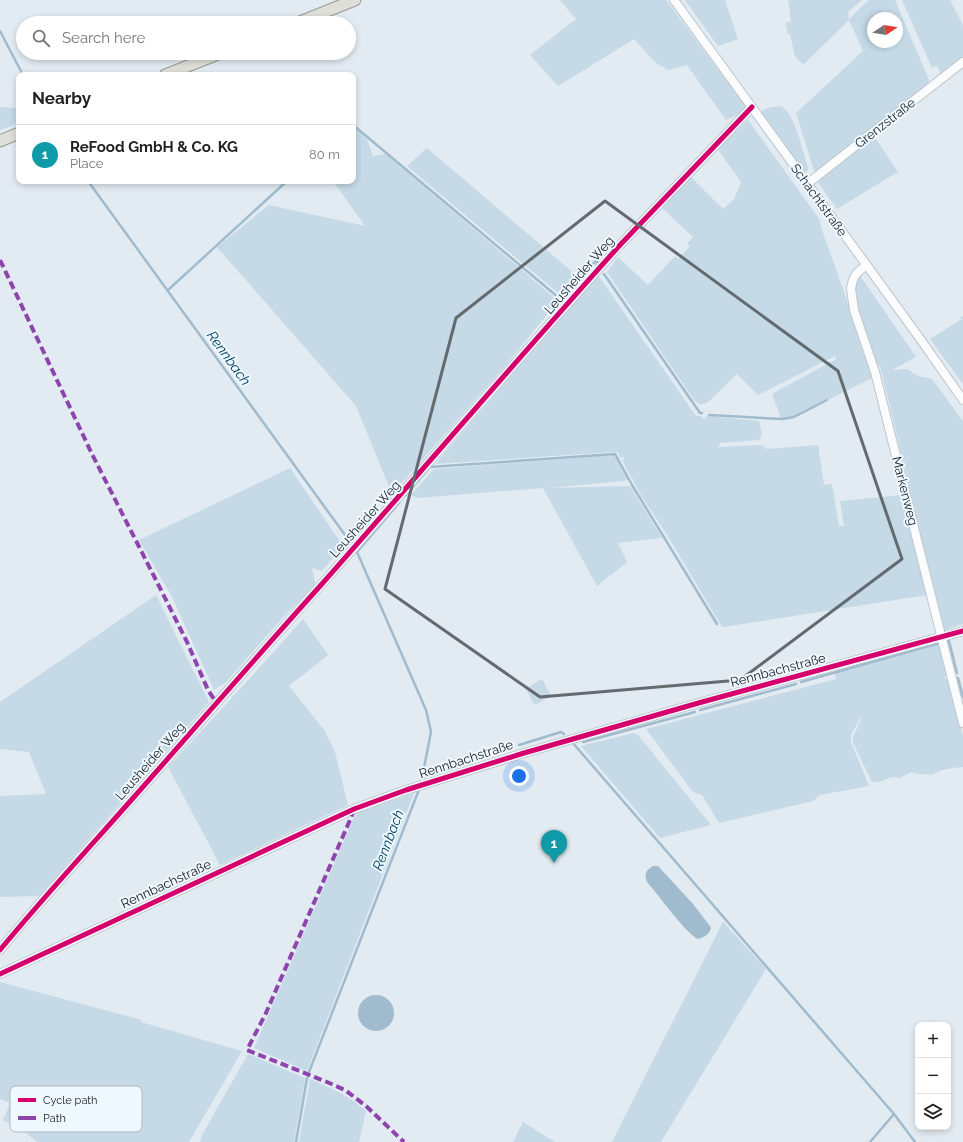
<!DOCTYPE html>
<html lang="en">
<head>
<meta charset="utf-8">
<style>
	:root { --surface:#fff; --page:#f2f2f2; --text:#222; --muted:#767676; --line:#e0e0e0; --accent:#b45309 }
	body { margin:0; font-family:Raleway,sans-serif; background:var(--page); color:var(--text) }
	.controls { position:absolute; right:12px; bottom:12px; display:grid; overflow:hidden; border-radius:8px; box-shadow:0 2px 6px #0003 }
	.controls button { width:36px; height:36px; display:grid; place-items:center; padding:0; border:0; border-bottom:1px solid var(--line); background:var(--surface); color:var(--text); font:20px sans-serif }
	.compass { position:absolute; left:867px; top:12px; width:36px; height:36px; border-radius:50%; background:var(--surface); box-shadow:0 2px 6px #0003; rotate:78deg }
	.you { position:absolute; left:519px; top:776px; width:14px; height:14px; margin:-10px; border:3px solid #fff; border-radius:50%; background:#1a73e8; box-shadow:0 0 0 6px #1a73e833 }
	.badge { display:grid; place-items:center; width:26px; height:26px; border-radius:50%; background:var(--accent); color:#fff; font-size:13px; font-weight:700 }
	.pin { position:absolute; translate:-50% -33px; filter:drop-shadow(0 1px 2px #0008) }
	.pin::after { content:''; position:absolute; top:21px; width:14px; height:12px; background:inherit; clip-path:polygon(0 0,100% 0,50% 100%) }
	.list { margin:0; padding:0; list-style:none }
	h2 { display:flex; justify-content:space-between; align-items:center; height:52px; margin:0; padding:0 16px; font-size:17px }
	h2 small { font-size:13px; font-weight:400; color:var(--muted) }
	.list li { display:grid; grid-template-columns:26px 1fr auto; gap:12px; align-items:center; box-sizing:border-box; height:60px; padding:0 16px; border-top:1px solid var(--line) }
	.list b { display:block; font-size:15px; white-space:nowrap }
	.list p { margin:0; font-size:13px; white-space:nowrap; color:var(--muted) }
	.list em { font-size:13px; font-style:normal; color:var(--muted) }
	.icon { flex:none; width:22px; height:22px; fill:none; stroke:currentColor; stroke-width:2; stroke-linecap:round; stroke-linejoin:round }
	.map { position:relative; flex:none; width:963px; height:1142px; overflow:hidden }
	.search { position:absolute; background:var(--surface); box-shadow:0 2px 6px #0003; left:16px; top:16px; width:340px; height:44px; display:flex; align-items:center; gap:10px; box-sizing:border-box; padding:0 14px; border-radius:22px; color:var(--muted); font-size:15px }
	.panel { position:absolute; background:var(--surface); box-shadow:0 2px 6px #0003; left:16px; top:72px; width:340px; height:112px; border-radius:8px }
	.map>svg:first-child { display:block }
	.green { fill:#c5d9e7; fill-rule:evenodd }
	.water { fill:#a1bbce }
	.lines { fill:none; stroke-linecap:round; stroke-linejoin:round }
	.stream { stroke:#a1bbce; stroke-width:2.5 }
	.minor-casing { stroke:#bec5ca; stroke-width:10 }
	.major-casing { stroke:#969a91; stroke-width:13 }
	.minor { stroke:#fbfcfd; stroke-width:8 }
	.major { stroke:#dfdfd9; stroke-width:11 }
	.quiet { stroke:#8e44ad; stroke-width:4; stroke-dasharray:8 4; stroke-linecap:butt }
	.cycleway-casing { stroke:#eef8ff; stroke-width:8 }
	.cycleway { stroke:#d6006c; stroke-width:5 }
	.marked { fill:none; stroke:#646b70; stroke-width:3; stroke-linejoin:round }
	.labels { text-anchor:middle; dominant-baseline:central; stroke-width:4; stroke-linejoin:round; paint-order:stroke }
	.street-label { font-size:13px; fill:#20262a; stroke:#eef8ff }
	.water-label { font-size:14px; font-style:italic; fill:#004061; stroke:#eef8ff }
	.key { fill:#eef8ff; stroke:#b0b9bf; stroke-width:1 }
	.key-label { font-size:11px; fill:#20262a }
</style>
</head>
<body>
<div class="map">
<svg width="963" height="1142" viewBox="0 0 963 1142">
	<rect width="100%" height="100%" fill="#e2ebf1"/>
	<!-- green -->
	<g class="green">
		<path d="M 560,0 L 666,0 L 748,110 L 726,120 L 687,65 L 668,70 L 656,63 L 634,39 L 558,86 L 530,55 L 576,19 Z"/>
		<path d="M 685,0 L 725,0 L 738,39 L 718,46 Z"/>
		<path d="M 788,0 L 862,0 L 848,12 L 849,19 L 869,0 L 895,0 L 929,80 L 927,86 L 821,171 L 814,171 L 796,113 L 863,51 L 849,20 L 803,65 L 795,56 L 790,34 L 788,34 L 786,23 L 791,21 ZM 873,18 L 897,18 L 897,42 L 873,42 Z"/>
		<path d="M 902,0 L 950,0 L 963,25 L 963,58 L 942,76 L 937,65 L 932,68 Z"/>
		<path d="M 781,106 C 794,112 803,152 808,167 L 808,171 L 803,172 L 761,113 C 765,107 774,107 781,106 Z"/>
		<path d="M 0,107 L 16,108 L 16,124 L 0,130 Z"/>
		<path d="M 748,120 L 820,220 L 821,227 L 874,377 L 794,417 L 781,418 L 772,394 L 836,359 L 835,356 L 758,395 L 737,374 L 707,403 L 699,404 L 694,400 L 607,272 L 618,257 L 648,285 L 675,256 L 678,259 L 690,246 L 687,244 L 693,237 L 661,207 L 690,176 L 723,209 L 734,199 L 741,182 L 717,148 Z"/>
		<path d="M 353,126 L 367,139 L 373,156 L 386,154 L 558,301 L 506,365 L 392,494 L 356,406 L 217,247 L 269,205 L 365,226 L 333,181 L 353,181 Z"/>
		<path d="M 874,136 L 898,172 L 837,209 L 817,181 Z"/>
		<path d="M 427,148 L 576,275 L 558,293 L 407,166 Z"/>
		<path d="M 598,275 L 696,416 L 701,416 L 704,420 L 707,416 L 759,421 L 762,435 L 759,440 L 720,443 L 718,447 L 761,445 L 767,449 L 818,445 L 824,485 L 832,484 L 839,526 L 844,526 L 840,501 L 902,495 L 927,595 L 724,627 L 722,627 L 669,538 L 642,497 L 623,462 L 624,457 L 619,457 L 619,453 L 614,452 L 435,464 Z"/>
		<path d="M 861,277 L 916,357 L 892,370 L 907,369 L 918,376 L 932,379 L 963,421 L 963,624 L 945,630 L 943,629 L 914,512 L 916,509 L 911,504 L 909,485 L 880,366 L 876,365 C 870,347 852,305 855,288 C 856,283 858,280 861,277 Z"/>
		<path d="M 963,316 L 963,384 L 930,339 L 962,319 L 959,318 Z"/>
		<path d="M 614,455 L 628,480 L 624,481 L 548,488 L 630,486 L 662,538 L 618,543 L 627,562 L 597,586 L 543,488 L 417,498 L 411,495 L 434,469 Z"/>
		<path d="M 290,468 L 343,546 L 322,571 L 312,568 L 316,586 L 286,614 L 226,682 L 214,690 L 172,597 L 139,540 Z"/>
		<path d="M 156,595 L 209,702 L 39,896 L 0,897 L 0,796 L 46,794 L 29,752 L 0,749 L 0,702 Z"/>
		<path d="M 303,619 L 328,655 L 289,686 L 325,731 L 335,752 L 348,805 L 220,865 L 168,767 C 213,718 259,669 303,619 Z"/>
		<path d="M 938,641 L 940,642 L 949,674 L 944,677 L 950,684 L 963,736 L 963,767 C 951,768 942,769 932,775 C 925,774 918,775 911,772 L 900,778 L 891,777 L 883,781 L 872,782 L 853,743 L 853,737 L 862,717 L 860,719 L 851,734 L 851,742 L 869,786 L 820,795 L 813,801 L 719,823 L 702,795 L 693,792 L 646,729 L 836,679 L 834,670 Z"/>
		<path d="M 542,679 L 551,696 L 537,704 L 533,703 L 526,688 Z"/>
		<path d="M 634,733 L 638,735 L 711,825 L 660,838 L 581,746 Z"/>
		<path d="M 414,793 L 307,1071 L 254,1048 L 356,813 Z"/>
		<path d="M 723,922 L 766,969 L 661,1142 L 612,1142 Z"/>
		<path d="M 0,982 L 142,1020 L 141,1022 L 242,1051 L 189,1142 L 38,1142 L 18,1127 L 3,1120 L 10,1103 L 0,1099 Z"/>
		<path d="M 248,1054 L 305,1078 L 294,1142 L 200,1142 L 202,1135 Z"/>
		<path d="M 310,1079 C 331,1088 350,1096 366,1111 L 359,1142 L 299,1142 Z"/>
		<path d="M 523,1122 L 555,1142 L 513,1142 Z"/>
	</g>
	<!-- water -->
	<g class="water">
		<path d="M 653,866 L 658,866 L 693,904 L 710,926 L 711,928 C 709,935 704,937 698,939 C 687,935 657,893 647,882 C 644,874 646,870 653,866 Z"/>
		<circle cx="376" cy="1013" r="18"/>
	</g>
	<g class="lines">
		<!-- stream -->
		<g class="stream">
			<path d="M 0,31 L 23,75"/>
			<path d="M 353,125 L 559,298 L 596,261 L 600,266"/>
			<path d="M 88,181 L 353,546"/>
			<path d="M 604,274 L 700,413 L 702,413"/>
			<path d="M 168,290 L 287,181"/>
			<path d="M 709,415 L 782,419 L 794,417 L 827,400"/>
			<path d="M 406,495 L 430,467 L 615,454 L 632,485 L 717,624"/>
			<path d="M 355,548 L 357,552 L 426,710 L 431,732 L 421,783"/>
			<path d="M 357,552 L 399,503"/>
			<path d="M 948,641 L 949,641 L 957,673"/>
			<path d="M 958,678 L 963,697"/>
			<path d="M 801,682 L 940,643"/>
			<path d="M 700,710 L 796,684"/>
			<path d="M 572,742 L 894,1114 L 915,1142"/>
			<path d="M 583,742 L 695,712"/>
			<path d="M 519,745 L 561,732 L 564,734"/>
			<path d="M 422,778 L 501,751"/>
			<path d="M 309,1072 L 420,787"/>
			<path d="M 296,1142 L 307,1078"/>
			<path d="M 870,1142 L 894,1114"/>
		</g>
		<!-- minor casing -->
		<g class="minor-casing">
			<g id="minor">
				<path d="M 674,0 L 921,340 L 963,400"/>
				<path d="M 807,184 L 963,62"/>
				<path d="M 866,265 L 856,274 L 853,280 L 851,288 L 852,296 L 854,310 L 875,372 L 963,723"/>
				<path d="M 0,950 C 43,898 89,848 134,797 C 196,727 258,655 321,585 C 421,472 519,357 620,245 L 752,107"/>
				<path d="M 0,974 L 354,809 L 406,790 L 524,753 L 702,702 L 963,631"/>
			</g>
		</g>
		<!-- major casing -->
		<g class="major-casing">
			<g id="major">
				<path d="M 297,23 L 355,0"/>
				<path d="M 165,75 L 221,53"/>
				<path d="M 0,141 L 19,133"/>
			</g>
		</g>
		<!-- minor -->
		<use href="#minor" class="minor"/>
		<!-- major -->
		<use href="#major" class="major"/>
		<!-- quiet -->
		<g class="quiet">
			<path d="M 0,260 L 92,454 L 161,590 L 187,642 L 208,690 L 216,702"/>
			<path d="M 354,809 L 350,820 L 266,1013 L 247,1050 L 327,1082 L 345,1090 L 366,1106 L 404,1142"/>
		</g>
		<!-- cycleway casing -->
		<g class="cycleway-casing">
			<g id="cycleway">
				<path d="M 0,950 C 43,898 89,848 134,797 C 196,727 258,655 321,585 C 421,472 519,357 620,245 L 752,107"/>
				<path d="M 0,974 L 354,809 L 406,790 L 524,753 L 702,702 L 963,631"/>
			</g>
		</g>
		<!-- cycleway -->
		<use href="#cycleway" class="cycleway"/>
	</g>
	<!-- marked area -->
	<path class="marked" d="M 605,201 L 838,371 L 902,559 L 740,680 L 540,697 L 385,589 L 456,318 Z"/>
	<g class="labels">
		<!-- street labels -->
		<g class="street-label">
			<text transform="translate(885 123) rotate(-38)">Grenzstraße</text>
			<text transform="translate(819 200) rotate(54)">Schachtstraße</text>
			<text transform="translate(579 275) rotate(-49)">Leusheider Weg</text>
			<text transform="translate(905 491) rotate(76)">Markenweg</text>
			<text transform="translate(365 519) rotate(-48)">Leusheider Weg</text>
			<text transform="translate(778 670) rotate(-15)">Rennbachstraße</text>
			<text transform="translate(466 759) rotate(-18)">Rennbachstraße</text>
			<text transform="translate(150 761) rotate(-49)">Leusheider Weg</text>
			<text transform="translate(166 884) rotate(-25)">Rennbachstraße</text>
		</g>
		<!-- water labels -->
		<g class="water-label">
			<text transform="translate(229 358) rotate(54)">Rennbach</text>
			<text transform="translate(388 840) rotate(-69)">Rennbach</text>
		</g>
	</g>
	<!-- legend -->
	<rect x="10" y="1086" width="132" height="46" rx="6" class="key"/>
	<rect x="18" y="1098" width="18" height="4" fill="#d6006c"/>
	<rect x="18" y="1116" width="18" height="4" fill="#8e44ad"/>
	<g class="key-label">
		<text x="43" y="1104">Cycle path</text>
		<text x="43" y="1122">Path</text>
	</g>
</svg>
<div class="controls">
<button>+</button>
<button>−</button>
<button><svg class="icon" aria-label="layers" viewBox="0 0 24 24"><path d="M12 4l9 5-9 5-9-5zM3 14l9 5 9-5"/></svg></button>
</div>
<svg class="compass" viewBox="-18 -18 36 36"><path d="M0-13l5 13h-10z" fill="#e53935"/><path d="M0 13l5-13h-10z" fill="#767676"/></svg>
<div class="you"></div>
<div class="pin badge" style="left:554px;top:863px;background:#0f9aa8">1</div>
<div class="search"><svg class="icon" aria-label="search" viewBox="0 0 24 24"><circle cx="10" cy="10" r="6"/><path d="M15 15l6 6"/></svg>Search here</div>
<section class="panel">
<h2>Nearby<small></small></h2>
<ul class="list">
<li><span class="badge" style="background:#0f9aa8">1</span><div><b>ReFood GmbH &amp; Co. KG</b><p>Place</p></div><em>80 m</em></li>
</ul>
</section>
</div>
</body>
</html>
